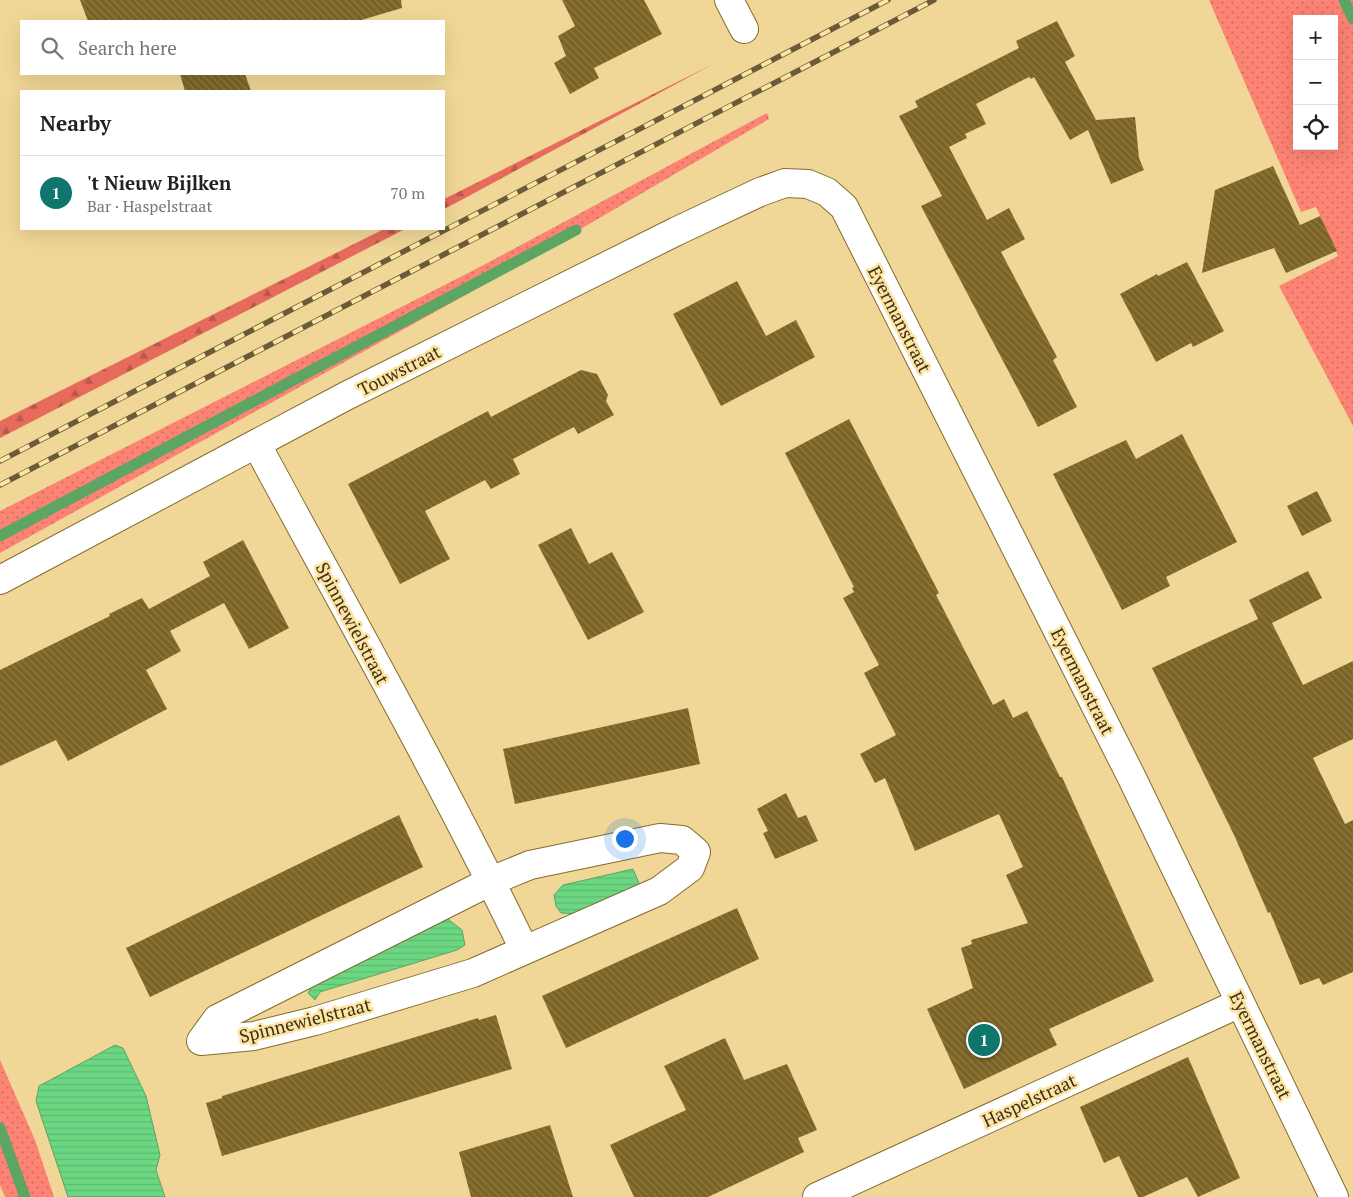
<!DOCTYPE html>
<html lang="en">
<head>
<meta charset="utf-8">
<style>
	:root { --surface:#fff; --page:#f6f6f6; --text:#222; --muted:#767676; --line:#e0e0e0; --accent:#0f766e }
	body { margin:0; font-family:"PT Serif",serif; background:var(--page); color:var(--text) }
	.controls { position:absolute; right:15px; top:15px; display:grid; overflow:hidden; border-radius:0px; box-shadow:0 5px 20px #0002 }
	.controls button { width:45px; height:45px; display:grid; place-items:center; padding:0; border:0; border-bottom:1px solid var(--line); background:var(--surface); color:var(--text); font:25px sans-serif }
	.you { position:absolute; left:624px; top:838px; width:18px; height:18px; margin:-12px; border:4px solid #fff; border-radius:50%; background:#1a73e8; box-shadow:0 0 0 8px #1a73e833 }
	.badge { display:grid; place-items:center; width:32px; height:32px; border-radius:50%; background:var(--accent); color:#fff; font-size:16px; font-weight:700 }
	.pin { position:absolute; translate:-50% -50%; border:2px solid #fff; box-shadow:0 1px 5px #0006 }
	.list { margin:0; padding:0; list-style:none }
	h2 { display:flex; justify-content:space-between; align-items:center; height:65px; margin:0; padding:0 20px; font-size:21px }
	h2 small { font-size:16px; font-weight:400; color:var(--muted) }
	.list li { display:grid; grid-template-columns:32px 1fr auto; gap:15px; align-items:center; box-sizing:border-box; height:75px; padding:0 20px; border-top:1px solid var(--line) }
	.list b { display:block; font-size:19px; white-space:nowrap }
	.list p { margin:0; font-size:16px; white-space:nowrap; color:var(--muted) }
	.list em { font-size:16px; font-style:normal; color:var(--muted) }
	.icon { flex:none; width:28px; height:28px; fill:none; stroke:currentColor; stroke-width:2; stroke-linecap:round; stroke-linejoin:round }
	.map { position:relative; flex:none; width:1353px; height:1197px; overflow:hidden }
	.search { position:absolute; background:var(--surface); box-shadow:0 5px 20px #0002; left:20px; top:20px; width:425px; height:55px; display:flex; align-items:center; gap:12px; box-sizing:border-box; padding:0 18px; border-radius:0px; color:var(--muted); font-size:19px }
	.panel { position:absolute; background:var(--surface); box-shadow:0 5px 20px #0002; left:20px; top:90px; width:425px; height:140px; border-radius:0px }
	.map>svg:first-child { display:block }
	.grass { fill:url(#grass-dots); fill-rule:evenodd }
	.forest { fill:url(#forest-firs) }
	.water { fill:url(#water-rules); stroke:#5da562 }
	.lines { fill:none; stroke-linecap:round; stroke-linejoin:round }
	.stream { stroke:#5da562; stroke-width:11 }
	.building { fill:url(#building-back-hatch) }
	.street-casing { stroke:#846c2d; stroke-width:30 }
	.street { stroke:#fff; stroke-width:28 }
	.rail-casing { stroke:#6a5c38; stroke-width:5.5 }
	.rail { stroke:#fee4a3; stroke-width:4; stroke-dasharray:11; stroke-linecap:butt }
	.labels { text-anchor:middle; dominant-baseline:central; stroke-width:5; stroke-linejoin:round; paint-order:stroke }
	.street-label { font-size:18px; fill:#3a3016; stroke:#fee4a3 }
</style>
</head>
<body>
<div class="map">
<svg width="1353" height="1197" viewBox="0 0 1353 1197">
	<defs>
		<pattern id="grass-dots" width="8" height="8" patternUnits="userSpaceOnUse" patternTransform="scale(1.25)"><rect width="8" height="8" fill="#fd8374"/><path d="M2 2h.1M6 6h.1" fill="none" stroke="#ce6c5e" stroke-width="1.8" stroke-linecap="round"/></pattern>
		<pattern id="forest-firs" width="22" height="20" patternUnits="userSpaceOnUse" patternTransform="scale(1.25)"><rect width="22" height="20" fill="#e66b5d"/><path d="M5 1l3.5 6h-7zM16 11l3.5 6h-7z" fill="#bb584c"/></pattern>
		<pattern id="water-rules" width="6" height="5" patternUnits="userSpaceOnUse" patternTransform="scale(1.25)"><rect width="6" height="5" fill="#6cd782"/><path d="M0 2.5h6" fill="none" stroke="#5eb970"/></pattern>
		<pattern id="building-back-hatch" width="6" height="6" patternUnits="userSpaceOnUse" patternTransform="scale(1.25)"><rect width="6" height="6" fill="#7c6425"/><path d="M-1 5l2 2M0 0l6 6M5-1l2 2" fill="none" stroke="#8e7b4a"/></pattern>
	</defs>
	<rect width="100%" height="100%" fill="#f1d797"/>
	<!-- grass -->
	<g class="grass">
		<path d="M 1209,0 L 1353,0 L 1353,426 L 1279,286 L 1338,256 L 1316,207 L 1301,212 ZM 1297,19 L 1334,19 L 1334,146 L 1297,146 Z"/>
		<path d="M 767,113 L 769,119 L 507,272 L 0,553 L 0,511 L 478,268 Z"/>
		<path d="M 0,1060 L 35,1140 L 54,1197 L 5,1197 L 0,1185 Z"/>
	</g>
	<!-- forest -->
	<g class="forest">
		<path d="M 713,64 L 467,197 L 444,209 L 444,199 Z"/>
		<path d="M 384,229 L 405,229 L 0,438 L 0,421 Z"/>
	</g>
	<!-- water -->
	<g class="water">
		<path d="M 633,869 L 641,888 L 580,914 L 561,913 L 556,906 L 554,895 L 563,885 Z"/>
		<path d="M 448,919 L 462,930 L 465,945 L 457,950 L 320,992 L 315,1000 L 308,993 L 311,988 L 309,983 Z"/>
		<path d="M 115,1045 L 123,1048 L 146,1096 L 160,1155 L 156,1170 L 165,1197 L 68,1197 L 36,1101 L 39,1086 Z"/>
	</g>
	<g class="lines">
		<!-- stream -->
		<g class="stream">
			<path d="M 1344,0 L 1353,19"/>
			<path d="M 0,536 L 576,230"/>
			<path d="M 0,1128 L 25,1197"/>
		</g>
	</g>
	<!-- building -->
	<g class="building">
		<path d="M 80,0 L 401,0 L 402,8 L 358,21 L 88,21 Z"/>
		<path d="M 562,0 L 644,0 L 662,34 L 594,68 L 599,78 L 570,94 L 554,63 L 566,56 L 558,36 L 575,26 Z"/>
		<path d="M 1057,21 L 1075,56 L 1065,62 L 1096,120 L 1135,117 L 1139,158 L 1144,170 L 1111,184 L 1088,130 L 1070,140 L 1034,77 L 1031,79 L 1029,77 L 976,104 L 986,124 L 965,134 L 967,138 L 949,147 L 987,220 L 1009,208 L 1025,239 L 1001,252 L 1057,357 L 1053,360 L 1077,407 L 1038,427 L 921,206 L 942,196 L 899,116 L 918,107 L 915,101 L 1019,48 L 1016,41 Z"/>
		<path d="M 180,74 L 245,74 L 251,91 L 185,91 Z"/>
		<path d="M 1273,166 L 1300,225 L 1320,216 L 1337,251 L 1286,273 L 1274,248 L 1202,273 L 1215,190 Z"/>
		<path d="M 1187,262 L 1224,331 L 1193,347 L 1191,343 L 1156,362 L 1120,294 L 1157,274 L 1158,276 Z"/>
		<path d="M 737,281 L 766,336 L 796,320 L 815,357 L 721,406 L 673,314 Z"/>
		<path d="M 581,370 L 597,374 L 608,395 L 606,401 L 614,415 L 578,434 L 574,427 L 513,459 L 520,474 L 491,489 L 485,480 L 425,511 L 450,559 L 400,584 L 348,484 L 488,411 L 491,417 Z"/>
		<path d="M 849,419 L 939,593 L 936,595 L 993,705 L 1004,699 L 1013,718 L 1027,711 L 1060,777 L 1062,777 L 1154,981 L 1049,1029 L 1057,1045 L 964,1089 L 927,1009 L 973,988 L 961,948 L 972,944 L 971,940 L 1028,923 L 1006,875 L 1023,867 L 999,814 L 915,851 L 885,778 L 875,783 L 860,754 L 896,735 L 864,673 L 879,665 L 843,598 L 854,592 L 852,588 L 854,587 L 785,453 Z"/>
		<path d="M 1182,434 L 1237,542 L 1166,577 L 1170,586 L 1122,610 L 1053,474 L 1126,440 L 1136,459 Z"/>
		<path d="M 1317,491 L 1332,521 L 1302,536 L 1287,506 Z"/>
		<path d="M 571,528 L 589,564 L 612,552 L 644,612 L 588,640 L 538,545 Z"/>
		<path d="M 243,540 L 289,628 L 249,649 L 224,603 L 170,631 L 181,651 L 146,670 L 167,709 L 68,761 L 56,740 L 0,766 L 0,670 L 110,616 L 109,614 L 142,598 L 149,609 L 210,576 L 203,562 Z"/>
		<path d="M 1308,571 L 1322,598 L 1272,623 L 1303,685 L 1353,661 L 1353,739 L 1313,758 L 1345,824 L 1353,820 L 1353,972 L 1323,985 L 1319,978 L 1300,985 L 1270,912 L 1268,913 L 1235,837 L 1152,668 L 1258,619 L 1249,600 Z"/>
		<path d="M 688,708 L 700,764 L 515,804 L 503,749 Z"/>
		<path d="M 786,793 L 798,818 L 806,815 L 818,841 L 775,859 L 763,833 L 768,831 L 757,809 Z"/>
		<path d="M 399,815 L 423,867 L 150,997 L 126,948 Z"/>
		<path d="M 737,908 L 759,959 L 566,1048 L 542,996 Z"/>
		<path d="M 496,1015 L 512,1069 L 222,1156 L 206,1103 L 222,1098 L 222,1096 L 478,1018 L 479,1020 Z"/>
		<path d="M 725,1038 L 744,1080 L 787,1064 L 817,1130 L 798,1138 L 804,1152 L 708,1197 L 634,1197 L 610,1145 L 686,1110 L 664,1066 Z"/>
		<path d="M 1188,1057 L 1240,1178 L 1198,1197 L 1187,1177 L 1143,1197 L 1138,1197 L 1119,1156 L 1104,1163 L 1080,1107 Z"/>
		<path d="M 550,1125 L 573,1197 L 471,1197 L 459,1152 Z"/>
	</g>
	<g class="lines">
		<!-- street casing -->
		<g class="street-casing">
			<g id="street">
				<path d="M 729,0 L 744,29"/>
				<path d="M 257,445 C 347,612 441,778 524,949"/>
				<path d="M 0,580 L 346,396 L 677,231 L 760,192 L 785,183 L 808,184 L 827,192 L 844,207 L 1132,778 L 1334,1197"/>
				<path d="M 660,838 L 682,840 L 696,852 L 690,868 L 659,891 L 473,973 L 315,1021 L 254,1036 L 201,1041 L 217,1019 L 491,881 L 530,865 Z"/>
				<path d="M 817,1197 L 1240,1003"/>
			</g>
		</g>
		<!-- street -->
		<use href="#street" class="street"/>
		<!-- rail casing -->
		<g class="rail-casing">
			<g id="rail">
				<path d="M 0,461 L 888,0"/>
				<path d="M 0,485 L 934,0"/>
			</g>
		</g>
		<!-- rail -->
		<use href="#rail" class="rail"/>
	</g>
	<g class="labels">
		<!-- street labels -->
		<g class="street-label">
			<text transform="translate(900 319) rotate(63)">Eyermanstraat</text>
			<text transform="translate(399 370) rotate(-27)">Touwstraat</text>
			<text transform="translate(353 623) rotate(62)">Spinnewielstraat</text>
			<text transform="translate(1083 681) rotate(63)">Eyermanstraat</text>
			<text transform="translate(305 1020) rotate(-14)">Spinnewielstraat</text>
			<text transform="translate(1261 1045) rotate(64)">Eyermanstraat</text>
			<text transform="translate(1029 1100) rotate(-25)">Haspelstraat</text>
		</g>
	</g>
</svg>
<div class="controls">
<button>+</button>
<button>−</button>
<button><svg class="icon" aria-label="locate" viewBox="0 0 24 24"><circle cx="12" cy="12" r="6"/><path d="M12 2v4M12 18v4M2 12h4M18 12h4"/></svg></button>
</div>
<div class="you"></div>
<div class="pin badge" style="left:984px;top:1040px">1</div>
<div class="search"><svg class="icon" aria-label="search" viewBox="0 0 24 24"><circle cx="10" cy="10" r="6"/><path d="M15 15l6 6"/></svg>Search here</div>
<section class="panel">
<h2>Nearby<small></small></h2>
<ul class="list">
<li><span class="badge">1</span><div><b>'t Nieuw Bijlken</b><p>Bar · Haspelstraat</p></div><em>70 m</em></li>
</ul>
</section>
</div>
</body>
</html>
